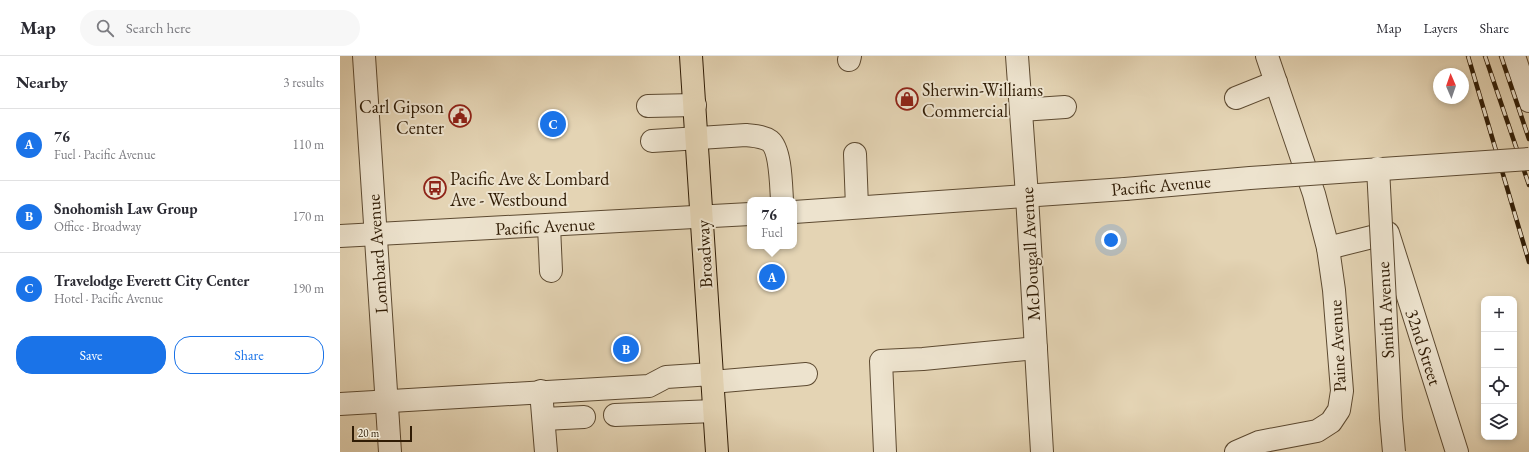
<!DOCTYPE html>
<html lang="en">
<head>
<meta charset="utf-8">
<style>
	:root { --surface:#fff; --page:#f7f7f7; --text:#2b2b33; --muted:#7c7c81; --line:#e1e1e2; --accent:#1a73e8 }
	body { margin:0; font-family:"EB Garamond",serif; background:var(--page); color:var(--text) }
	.controls { position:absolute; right:12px; bottom:12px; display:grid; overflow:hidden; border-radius:8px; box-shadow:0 2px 6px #0003 }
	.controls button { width:36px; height:36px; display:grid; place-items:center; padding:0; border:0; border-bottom:1px solid var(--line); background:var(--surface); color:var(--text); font:20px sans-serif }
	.compass { position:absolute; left:1093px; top:12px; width:36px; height:36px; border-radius:50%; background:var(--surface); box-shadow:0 2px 6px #0003; rotate:358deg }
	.scale { position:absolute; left:12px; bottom:10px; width:60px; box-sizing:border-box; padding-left:4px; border:2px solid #301c05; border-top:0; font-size:11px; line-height:14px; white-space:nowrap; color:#301c05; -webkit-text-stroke:3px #ede3ce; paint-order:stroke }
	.you { position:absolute; left:771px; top:184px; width:14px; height:14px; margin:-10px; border:3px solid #fff; border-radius:50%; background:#1a73e8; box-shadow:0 0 0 6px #1a73e833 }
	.badge { display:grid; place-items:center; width:26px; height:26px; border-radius:50%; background:var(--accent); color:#fff; font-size:13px; font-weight:700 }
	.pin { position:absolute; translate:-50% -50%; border:2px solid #fff; box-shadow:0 1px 4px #0006 }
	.popup { position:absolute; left:407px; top:141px; width:50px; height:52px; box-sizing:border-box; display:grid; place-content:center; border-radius:8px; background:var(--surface); filter:drop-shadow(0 1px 3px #0005); font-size:13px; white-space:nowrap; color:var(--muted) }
	.popup b { font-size:15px; color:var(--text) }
	.popup::after { content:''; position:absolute; left:50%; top:100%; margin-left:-8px; border:8px solid transparent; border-top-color:var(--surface) }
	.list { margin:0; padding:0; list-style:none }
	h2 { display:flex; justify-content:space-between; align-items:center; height:52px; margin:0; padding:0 16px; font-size:17px }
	h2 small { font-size:13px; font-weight:400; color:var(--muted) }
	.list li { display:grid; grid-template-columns:26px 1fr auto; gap:12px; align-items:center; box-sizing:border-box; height:72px; padding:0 16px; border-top:1px solid var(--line) }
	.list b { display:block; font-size:15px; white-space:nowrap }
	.list p { margin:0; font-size:13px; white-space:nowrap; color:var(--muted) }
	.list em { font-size:13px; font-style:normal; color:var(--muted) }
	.actions { display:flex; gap:8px; padding:12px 16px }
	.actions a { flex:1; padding:9px 0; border:1px solid var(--accent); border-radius:16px; text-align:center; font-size:14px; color:var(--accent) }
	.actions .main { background:var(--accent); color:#fff }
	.icon { flex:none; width:22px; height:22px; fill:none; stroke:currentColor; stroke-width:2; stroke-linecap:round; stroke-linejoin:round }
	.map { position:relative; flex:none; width:1189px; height:396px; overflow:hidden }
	header { display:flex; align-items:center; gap:24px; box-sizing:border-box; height:56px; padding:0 20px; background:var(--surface); border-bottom:1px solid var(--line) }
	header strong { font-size:19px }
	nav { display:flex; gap:22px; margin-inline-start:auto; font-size:14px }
	.search { width:280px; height:36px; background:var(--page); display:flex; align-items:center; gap:10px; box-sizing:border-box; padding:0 14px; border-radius:22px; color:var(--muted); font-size:15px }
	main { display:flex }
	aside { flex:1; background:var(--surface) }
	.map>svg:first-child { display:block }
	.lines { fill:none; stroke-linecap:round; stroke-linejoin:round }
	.minor-casing { stroke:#5d4a31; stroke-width:24 }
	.major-casing { stroke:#301c05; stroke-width:24 }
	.minor { stroke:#ede3ce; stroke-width:22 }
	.major { stroke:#e4d4b4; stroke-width:22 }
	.rail-casing { stroke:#301c05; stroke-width:4.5 }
	.rail { stroke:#ede3ce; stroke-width:3; stroke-dasharray:9; stroke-linecap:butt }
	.minor-bridge-casing { stroke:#5d4a31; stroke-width:24; stroke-linecap:butt }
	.minor-bridge { stroke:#ede3ce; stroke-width:22 }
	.labels { text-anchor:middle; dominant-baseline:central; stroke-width:4; stroke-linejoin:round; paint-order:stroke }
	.poi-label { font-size:18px; fill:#301c05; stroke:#ede3ce; text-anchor:start }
	.street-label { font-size:18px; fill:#301c05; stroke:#ede3ce }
</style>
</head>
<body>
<header>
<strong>Map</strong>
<div class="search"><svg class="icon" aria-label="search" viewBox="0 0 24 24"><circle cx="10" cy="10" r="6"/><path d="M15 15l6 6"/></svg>Search here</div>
<nav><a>Map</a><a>Layers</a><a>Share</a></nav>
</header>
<main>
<aside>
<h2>Nearby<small>3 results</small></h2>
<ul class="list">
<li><span class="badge">A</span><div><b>76</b><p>Fuel · Pacific Avenue</p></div><em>110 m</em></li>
<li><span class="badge">B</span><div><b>Snohomish Law Group</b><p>Office · Broadway</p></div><em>170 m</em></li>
<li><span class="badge">C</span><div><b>Travelodge Everett City Center</b><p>Hotel · Pacific Avenue</p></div><em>190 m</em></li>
</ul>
<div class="actions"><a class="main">Save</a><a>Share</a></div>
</aside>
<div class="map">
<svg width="1189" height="396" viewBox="0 0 1189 396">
	<rect width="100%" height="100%" fill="#e4d4b4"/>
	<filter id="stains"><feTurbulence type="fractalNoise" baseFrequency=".005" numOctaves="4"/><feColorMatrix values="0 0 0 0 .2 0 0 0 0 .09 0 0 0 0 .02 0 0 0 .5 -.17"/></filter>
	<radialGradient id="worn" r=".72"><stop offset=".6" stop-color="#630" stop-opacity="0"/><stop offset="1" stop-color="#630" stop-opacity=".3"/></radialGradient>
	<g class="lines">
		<!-- minor casing -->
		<g class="minor-casing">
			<g id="minor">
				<path d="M 24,0 L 50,396"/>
				<path d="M 677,0 L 687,140 L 702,396"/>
				<path d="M 1174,0 L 1189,45"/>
				<path d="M 509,4 L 510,0"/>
				<path d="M 896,42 L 936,26"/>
				<path d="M 308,50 L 355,49"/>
				<path d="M 681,54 L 725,51"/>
				<path d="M 312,85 L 406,79 C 414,80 423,80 430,85 C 441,94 441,131 442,144"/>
				<path d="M 515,98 L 517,151"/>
				<path d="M 454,156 L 785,133"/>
				<path d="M 209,170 L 211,215"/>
				<path d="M 0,180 L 410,158"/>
				<path d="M 988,192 L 1048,177 L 1117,396"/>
				<path d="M 372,326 L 466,318"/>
				<path d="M 201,335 L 206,396"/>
				<path d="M 0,348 L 309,330 L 326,321 L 372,318"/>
				<path d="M 275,359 L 374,355"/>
				<path d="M 204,363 L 244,361"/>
				<path d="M 545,396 L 541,305 L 583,303 L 696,292"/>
				<path d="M 896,396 L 919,386 L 977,375 L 991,366 L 999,354 L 1002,335 L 994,234 L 988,192 L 974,138 L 927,0"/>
			</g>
		</g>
		<!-- major casing -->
		<g class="major-casing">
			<path id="major" d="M 351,0 L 377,396"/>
		</g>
		<!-- minor -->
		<use href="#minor" class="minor"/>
		<!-- major -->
		<use href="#major" class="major"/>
		<!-- rail casing -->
		<g class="rail-casing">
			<g id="rail">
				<path d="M 1128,0 L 1189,206"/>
				<path d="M 1145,0 L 1189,129"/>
				<path d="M 1161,0 L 1189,83"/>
			</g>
		</g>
		<!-- rail -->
		<use href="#rail" class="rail"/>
		<!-- minor-bridge casing -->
		<g class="minor-bridge-casing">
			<g id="minor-bridge">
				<path d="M 1038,112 L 1051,362 L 1054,396"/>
				<path d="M 785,133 L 910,122 L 1189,103"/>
			</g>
		</g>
		<!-- minor-bridge -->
		<use href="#minor-bridge" class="minor-bridge"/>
	</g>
	<!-- icons -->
	<defs>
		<g id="shop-ring" transform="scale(1.15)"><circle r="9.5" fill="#ede3ce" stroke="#8f2418" stroke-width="1.5"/><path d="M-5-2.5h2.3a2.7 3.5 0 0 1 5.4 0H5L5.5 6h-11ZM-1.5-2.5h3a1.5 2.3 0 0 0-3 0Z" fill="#8f2418"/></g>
		<g id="civic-ring" transform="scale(1.15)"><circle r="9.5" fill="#ede3ce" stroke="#8f2418" stroke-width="1.5"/><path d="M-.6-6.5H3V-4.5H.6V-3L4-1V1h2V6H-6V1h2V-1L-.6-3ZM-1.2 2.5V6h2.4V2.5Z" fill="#8f2418"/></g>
		<g id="bus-ring" transform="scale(1.15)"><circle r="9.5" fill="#ede3ce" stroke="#8f2418" stroke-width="1.5"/><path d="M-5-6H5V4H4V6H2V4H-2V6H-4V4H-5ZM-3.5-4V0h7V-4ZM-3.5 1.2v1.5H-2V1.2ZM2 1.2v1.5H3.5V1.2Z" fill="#8f2418"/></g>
	</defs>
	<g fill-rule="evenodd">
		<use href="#shop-ring" x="567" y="43"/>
		<use href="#civic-ring" x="120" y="60"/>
		<use href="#bus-ring" x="95" y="132"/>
	</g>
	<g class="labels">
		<!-- poi labels -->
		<g class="poi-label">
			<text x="582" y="33">Sherwin-Williams<tspan x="582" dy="21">Commercial</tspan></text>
			<text x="104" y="50" text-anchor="end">Carl Gipson<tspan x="104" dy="21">Center</tspan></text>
			<text x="110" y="122">Pacific Ave &amp; Lombard<tspan x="110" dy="21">Ave - Westbound</tspan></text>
		</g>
		<!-- street labels -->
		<g class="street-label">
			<text transform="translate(821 129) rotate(-5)">Pacific Avenue</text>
			<text transform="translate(205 170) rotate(-3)">Pacific Avenue</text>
			<text transform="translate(37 198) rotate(-94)">Lombard Avenue</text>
			<text transform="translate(364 198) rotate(-93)">Broadway</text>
			<text transform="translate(690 198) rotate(-93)">McDougall Avenue</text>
			<text transform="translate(1045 254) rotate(-93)">Smith Avenue</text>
			<text transform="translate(997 290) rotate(-93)">Paine Avenue</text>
			<text transform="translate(1084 291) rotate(72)">32nd Street</text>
		</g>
	</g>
	<rect width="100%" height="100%" filter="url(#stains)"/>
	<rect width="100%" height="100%" fill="url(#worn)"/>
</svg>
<div class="controls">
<button>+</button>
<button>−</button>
<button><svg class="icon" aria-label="locate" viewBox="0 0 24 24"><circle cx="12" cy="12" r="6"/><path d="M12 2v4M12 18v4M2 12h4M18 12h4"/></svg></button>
<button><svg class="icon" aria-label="layers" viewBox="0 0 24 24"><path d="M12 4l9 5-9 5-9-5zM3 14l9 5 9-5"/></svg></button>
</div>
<svg class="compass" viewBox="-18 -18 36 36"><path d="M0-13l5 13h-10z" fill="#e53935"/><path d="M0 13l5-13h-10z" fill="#7c7c81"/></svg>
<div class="scale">20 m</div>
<div class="you"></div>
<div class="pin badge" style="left:432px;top:221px">A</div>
<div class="popup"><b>76</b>Fuel</div>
<div class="pin badge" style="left:286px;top:293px">B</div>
<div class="pin badge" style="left:213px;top:68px">C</div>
</div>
</main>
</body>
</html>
